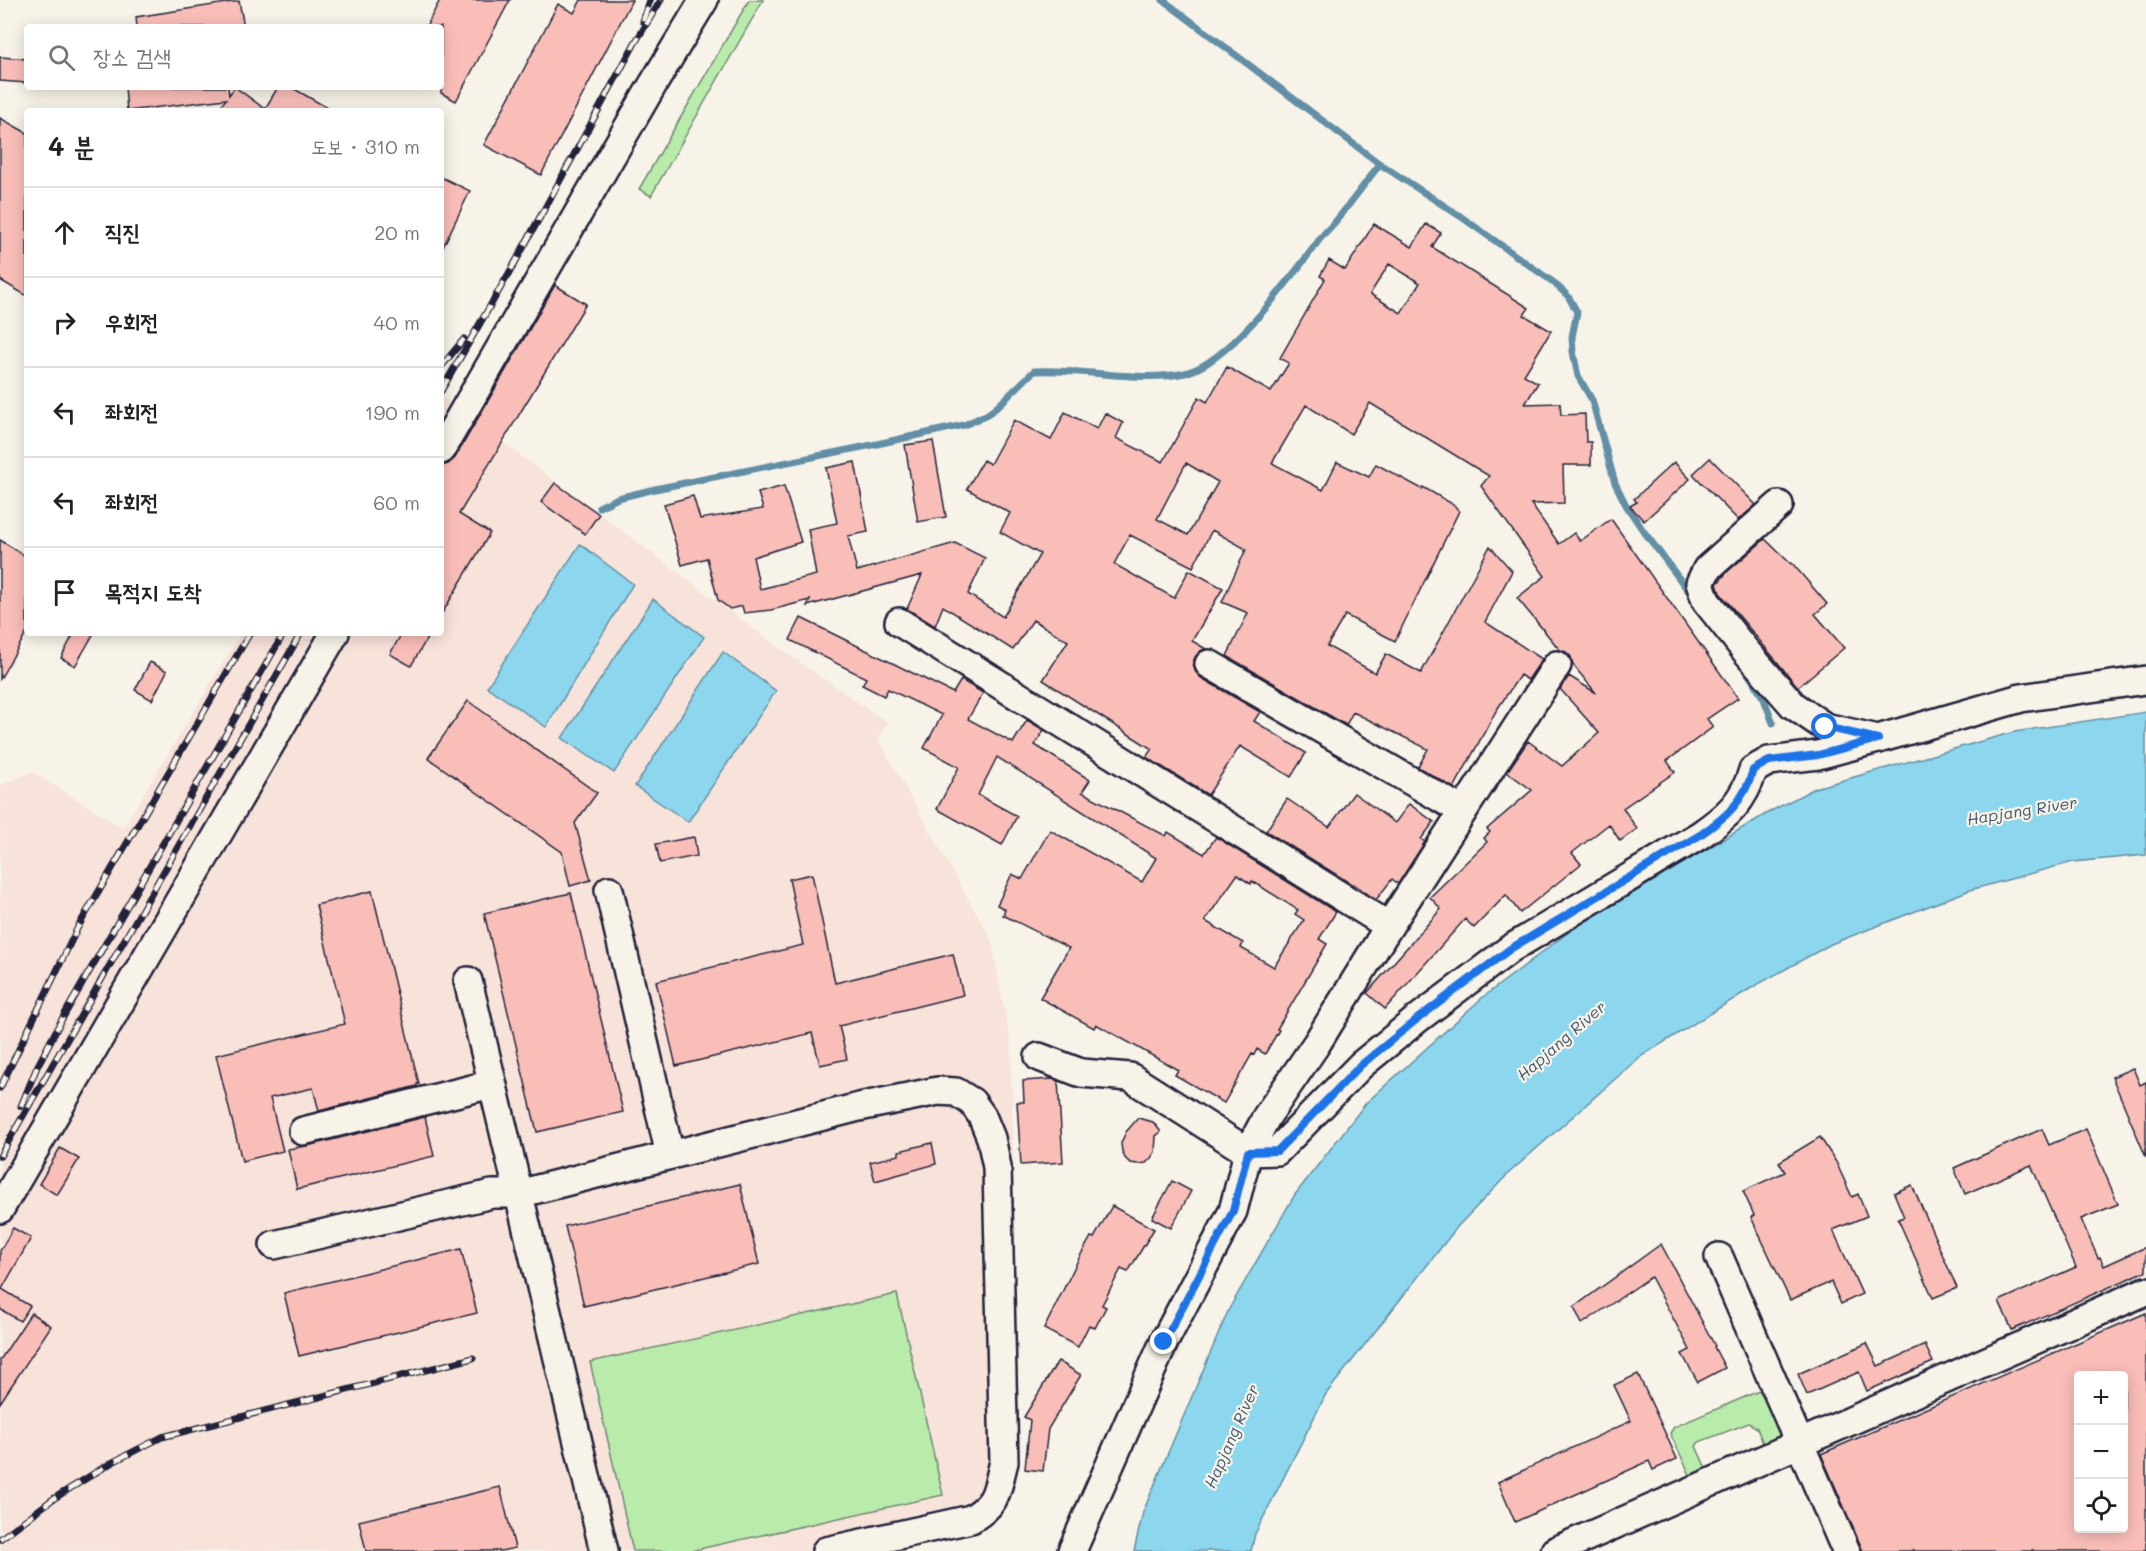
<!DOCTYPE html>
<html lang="ko">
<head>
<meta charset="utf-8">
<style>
	:root { --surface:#fff; --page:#f2f2f2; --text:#222; --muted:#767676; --line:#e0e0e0 }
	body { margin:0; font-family:Mali,"Poor Story",sans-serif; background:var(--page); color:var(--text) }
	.controls { position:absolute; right:18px; bottom:18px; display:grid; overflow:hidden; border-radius:6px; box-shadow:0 3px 15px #0003 }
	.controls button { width:54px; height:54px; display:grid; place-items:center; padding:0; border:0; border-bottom:2px solid var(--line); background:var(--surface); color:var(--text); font:30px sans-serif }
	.stop { position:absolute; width:18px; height:18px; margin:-14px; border:4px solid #1a73e8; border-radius:50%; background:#fff }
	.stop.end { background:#1a73e8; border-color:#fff; box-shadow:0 2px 6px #0008 }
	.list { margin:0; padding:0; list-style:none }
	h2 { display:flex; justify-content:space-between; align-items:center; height:78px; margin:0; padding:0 24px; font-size:26px }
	h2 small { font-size:20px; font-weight:400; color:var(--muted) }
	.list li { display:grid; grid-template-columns:39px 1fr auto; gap:18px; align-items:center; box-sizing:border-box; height:90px; padding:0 24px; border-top:2px solid var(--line) }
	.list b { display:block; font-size:22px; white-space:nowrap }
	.list em { font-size:20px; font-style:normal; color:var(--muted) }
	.icon { flex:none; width:33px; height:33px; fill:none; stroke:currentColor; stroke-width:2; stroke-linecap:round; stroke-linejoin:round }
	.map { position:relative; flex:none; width:2146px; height:1551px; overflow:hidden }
	.search { position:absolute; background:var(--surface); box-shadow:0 3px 15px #0003; left:24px; top:24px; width:420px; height:66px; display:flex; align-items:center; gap:15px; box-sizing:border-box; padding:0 21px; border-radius:6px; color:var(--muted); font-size:22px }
	.panel { position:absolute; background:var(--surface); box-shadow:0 3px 15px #0003; left:24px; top:108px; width:420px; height:528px; border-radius:6px }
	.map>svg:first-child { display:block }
	.built { fill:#f8e3da }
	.green { fill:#b9ebab; stroke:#6e8673; stroke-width:1.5 }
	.water { fill:#8cd7ed; stroke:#628fa6; stroke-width:1.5 }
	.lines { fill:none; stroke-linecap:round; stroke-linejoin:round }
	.stream { stroke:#628fa6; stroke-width:7 }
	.building { fill:#fabeb9; stroke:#22223b; stroke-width:1.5; fill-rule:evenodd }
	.minor-casing { stroke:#22223b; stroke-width:32 }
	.minor { stroke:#f7f3e8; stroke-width:27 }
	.rail-casing { stroke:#22223b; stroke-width:7 }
	.rail { stroke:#f7f3e8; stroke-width:4.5; stroke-dasharray:14; stroke-linecap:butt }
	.route { stroke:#1a73e8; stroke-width:8 }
	.labels { text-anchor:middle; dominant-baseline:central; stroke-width:4.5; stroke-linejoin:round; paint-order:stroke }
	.water-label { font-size:16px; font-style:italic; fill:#425870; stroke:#f7f3e8 }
</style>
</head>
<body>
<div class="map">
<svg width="2146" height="1551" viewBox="0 0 2146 1551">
	<rect width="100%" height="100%" fill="#f7f3e8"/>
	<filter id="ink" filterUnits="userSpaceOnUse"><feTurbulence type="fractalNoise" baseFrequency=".0167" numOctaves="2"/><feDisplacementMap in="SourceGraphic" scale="12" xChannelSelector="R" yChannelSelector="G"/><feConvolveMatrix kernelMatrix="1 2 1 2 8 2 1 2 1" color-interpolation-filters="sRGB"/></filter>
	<g filter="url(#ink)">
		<!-- built -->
		<path class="built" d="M 441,396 L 785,652 L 888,723 L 878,739 L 991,939 L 1011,1044 L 1018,1470 L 1011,1494 L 995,1516 L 881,1551 L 0,1551 L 0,786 L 32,772 L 123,828 L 241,633 L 441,633 Z"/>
		<!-- green -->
		<g class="green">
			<path d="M 749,0 L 763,0 L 651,196 L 639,189 Z"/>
			<path d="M 897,1294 L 943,1495 L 690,1551 L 633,1551 L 590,1362 Z"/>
			<path d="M 1766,1388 L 1790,1439 L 1766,1451 L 1757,1428 L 1749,1423 L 1699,1442 L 1696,1446 L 1709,1475 L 1693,1481 L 1670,1433 L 1674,1427 Z"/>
		</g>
		<!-- water -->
		<g class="water">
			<path d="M 580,544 L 633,584 L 546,727 L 487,687 Z"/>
			<path d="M 653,599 L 704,637 L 614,773 L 562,738 Z"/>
			<path d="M 723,652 L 776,691 L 688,822 L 635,786 Z"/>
			<path d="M 2146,712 L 2146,855 L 2073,862 L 1970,890 L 1831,944 L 1753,987 L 1640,1057 L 1510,1172 L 1458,1226 L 1326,1394 L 1255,1534 L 1251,1551 L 1134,1551 L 1143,1512 L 1229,1309 L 1294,1196 L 1366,1103 L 1483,997 L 1574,928 L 1771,811 L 1815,788 L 2014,732 Z"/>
		</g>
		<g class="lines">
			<!-- stream -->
			<g class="stream">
				<path d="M 1163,0 L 1380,164 L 1460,216 L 1553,282 L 1568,296 L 1577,312 L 1572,337 L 1573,352 L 1578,376 L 1592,400 L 1615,483 L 1626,505 L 1642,529 L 1693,597"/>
				<path d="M 599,507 L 618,498 L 655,489 L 877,444 L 964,425 L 986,415 L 996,408 L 1034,371 C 1082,368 1140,383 1185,373 C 1229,363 1290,279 1317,243 C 1322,235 1329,229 1335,222 C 1351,203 1365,183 1380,164"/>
				<path d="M 1744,667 L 1764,699 L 1773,723"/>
			</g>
		</g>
		<!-- building -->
		<g class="building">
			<path d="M 440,0 L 510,0 L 456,101 L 441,93 L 441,27 L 426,27 Z"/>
			<path d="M 581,0 L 632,0 L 541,175 L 484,145 L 558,4 L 574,13 Z"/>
			<path d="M 239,1 L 244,27 L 137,27 L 136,17 Z"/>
			<path d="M 0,57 L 27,59 L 27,83 L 0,81 Z"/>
			<path d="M 125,87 L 228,87 L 229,95 L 235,87 L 265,109 L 278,87 L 291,87 L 333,111 L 217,111 L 226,99 L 127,111 Z"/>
			<path d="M 0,118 L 27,133 L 27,296 L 0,280 Z"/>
			<path d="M 441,177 L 470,191 L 441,251 Z"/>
			<path d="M 1374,224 L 1412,247 L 1426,224 L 1441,233 L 1432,247 L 1529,308 L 1524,315 L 1551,331 L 1524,375 L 1538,383 L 1525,404 L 1560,403 L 1561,415 L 1585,414 L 1586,442 L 1591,442 L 1591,465 L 1563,465 L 1564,503 L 1531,504 L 1559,544 L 1574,533 L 1580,541 L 1611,519 L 1738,698 L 1707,719 L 1713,727 L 1667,761 L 1675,772 L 1623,808 L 1637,829 L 1620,841 L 1609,824 L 1572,853 L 1581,864 L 1520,913 L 1506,895 L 1474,928 L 1465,919 L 1385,1009 L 1367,993 L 1441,909 L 1430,897 L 1487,842 L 1484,838 L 1490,832 L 1487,829 L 1532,790 L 1507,772 L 1528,741 L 1562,766 L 1599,733 L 1560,689 L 1569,676 L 1596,693 L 1573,665 L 1571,657 L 1566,652 L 1560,650 L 1517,598 L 1545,576 L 1481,486 L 1489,476 L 1370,403 L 1351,434 L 1306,405 L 1272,463 L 1323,490 L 1337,462 L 1369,477 L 1376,464 L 1422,489 L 1423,487 L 1454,505 L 1459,511 L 1395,641 L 1345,615 L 1327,646 L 1375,673 L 1386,654 L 1421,673 L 1490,546 L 1512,571 L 1485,622 L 1542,659 L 1528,680 L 1520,675 L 1496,711 L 1454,788 L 1418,767 L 1428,749 L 1353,712 L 1346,725 L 1227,656 L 1248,613 L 1222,602 L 1246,549 L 1212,530 L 1193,567 L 1130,535 L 1114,564 L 1174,598 L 1189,570 L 1223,588 L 1192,641 L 1206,649 L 1201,651 L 1195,657 L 1193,663 L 1195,671 L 1201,678 L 1260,712 L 1254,721 L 1306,753 L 1291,777 L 1240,746 L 1208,795 L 1146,757 L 1152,749 L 1043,680 L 1068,641 L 1033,620 L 1013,650 L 943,606 L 935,626 L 907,609 L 922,575 L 807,606 L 810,600 L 771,610 L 744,613 L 742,606 L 730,609 L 718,600 L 707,558 L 682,565 L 664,504 L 693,496 L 700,519 L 763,509 L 758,493 L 784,486 L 801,542 L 753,557 L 760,589 L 816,575 L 808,529 L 837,523 L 826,468 L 855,462 L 868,532 L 848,536 L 857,571 L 955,543 L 985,558 L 968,594 L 1003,617 L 1040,554 L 1000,532 L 1010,513 L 967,489 L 983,460 L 990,464 L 1014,420 L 1051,440 L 1065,412 L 1097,429 L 1105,413 L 1123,423 L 1116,438 L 1163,462 L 1199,397 L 1207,402 L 1227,367 L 1271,392 L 1289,363 L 1280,358 L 1325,279 L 1320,276 L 1329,260 L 1345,270 ZM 1389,264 L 1420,283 L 1401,313 L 1370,294 ZM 1186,463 L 1218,482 L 1188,535 L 1157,519 Z"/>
			<path d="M 555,285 L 586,304 L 459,514 L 490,533 L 441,615 L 441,466 L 448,464 L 455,458 Z"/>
			<path d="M 933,441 L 946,517 L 918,522 L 905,445 Z"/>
			<path d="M 1710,458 L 1756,505 L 1738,520 L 1693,474 Z"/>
			<path d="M 1674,462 L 1690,479 L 1644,521 L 1630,506 L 1637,502 L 1634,499 Z"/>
			<path d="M 555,483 L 599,514 L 585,534 L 541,502 Z"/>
			<path d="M 1765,539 L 1791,564 L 1792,563 L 1827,604 L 1815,614 L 1844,648 L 1798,687 L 1720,593 L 1717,584 L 1727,572 Z"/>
			<path d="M 0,540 L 27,557 L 27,632 L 0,679 Z"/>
			<path d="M 801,618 L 953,693 L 961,680 L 983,693 L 968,719 L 1013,743 L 1027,720 L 1044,730 L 1035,745 L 1090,780 L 1082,792 L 1166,836 L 1168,832 L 1204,854 L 1216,837 L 1336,912 L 1319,939 L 1327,944 L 1277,1029 L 1279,1030 L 1265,1054 L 1257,1049 L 1254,1055 L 1252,1054 L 1224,1103 L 1175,1075 L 1178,1070 L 1096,1024 L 1094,1028 L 1040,998 L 1069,948 L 1003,915 L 1005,909 L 997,905 L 1012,874 L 1022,879 L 1050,830 L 1142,882 L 1156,858 L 997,757 L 978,795 L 1017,816 L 1002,845 L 937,809 L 959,767 L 924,748 L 942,715 L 888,689 L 884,696 L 862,685 L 866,678 L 790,640 ZM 1237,875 L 1251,884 L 1252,881 L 1298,910 L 1295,914 L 1304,920 L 1274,967 L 1241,948 L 1243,943 L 1205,921 Z"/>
			<path d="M 74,633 L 94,633 L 75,666 L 61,658 Z"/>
			<path d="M 402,633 L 430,633 L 411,666 L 390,654 Z"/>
			<path d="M 150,662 L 167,671 L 152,700 L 135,690 Z"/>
			<path d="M 468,701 L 597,793 L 575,823 L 591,880 L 570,886 L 562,852 L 428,758 Z"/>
			<path d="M 1354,793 L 1395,823 L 1409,804 L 1434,822 L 1421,839 L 1425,842 L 1398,884 L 1392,879 L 1376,900 L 1354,884 L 1353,885 L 1266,831 L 1287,799 L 1329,827 Z"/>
			<path d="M 694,837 L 697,856 L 660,863 L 656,844 Z"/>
			<path d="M 812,874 L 835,983 L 953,954 L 963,995 L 839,1026 L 847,1059 L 820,1065 L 812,1033 L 676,1066 L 656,981 L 803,945 L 789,879 Z"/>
			<path d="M 372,891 L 419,1084 L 417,1084 L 417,1086 L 319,1111 L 313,1088 L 270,1098 L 283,1151 L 242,1161 L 216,1055 L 345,1024 L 316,905 Z"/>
			<path d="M 571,893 L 623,1112 L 537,1132 L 484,913 Z"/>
			<path d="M 2133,1068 L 2140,1085 L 2146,1082 L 2146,1157 L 2112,1077 Z"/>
			<path d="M 1053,1079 L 1058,1081 L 1063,1162 L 1021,1165 L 1017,1102 L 1024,1102 L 1023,1081 Z"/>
			<path d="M 425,1117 L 434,1156 L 297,1189 L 288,1149 L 307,1146 Z"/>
			<path d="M 1138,1118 L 1153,1122 L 1161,1132 L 1156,1136 L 1155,1152 L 1151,1158 L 1146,1163 L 1138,1164 L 1130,1163 L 1125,1158 L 1122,1151 L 1121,1143 L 1126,1132 Z"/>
			<path d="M 2042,1129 L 2049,1145 L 2086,1129 L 2118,1204 L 2081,1219 L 2098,1258 L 2100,1257 L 2104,1266 L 2146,1247 L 2146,1271 L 2012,1330 L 1999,1301 L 2076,1267 L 2031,1165 L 1965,1194 L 1954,1168 Z"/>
			<path d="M 1820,1137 L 1836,1162 L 1852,1197 L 1858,1194 L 1867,1216 L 1833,1230 L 1862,1294 L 1841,1304 L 1831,1282 L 1790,1300 L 1751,1217 L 1754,1215 L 1743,1191 L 1785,1172 L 1779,1162 Z"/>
			<path d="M 932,1143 L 936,1164 L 875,1181 L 870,1162 L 899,1155 L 899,1151 Z"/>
			<path d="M 60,1148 L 79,1159 L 57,1195 L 39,1184 Z"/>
			<path d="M 1172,1181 L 1191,1191 L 1171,1228 L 1152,1218 Z"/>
			<path d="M 740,1184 L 759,1264 L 584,1306 L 565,1226 Z"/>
			<path d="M 1912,1185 L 1957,1288 L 1933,1298 L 1898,1219 L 1904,1217 L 1894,1193 Z"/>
			<path d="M 1112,1206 L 1154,1229 L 1128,1272 L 1121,1269 L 1102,1305 L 1106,1307 L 1095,1328 L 1089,1325 L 1078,1347 L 1044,1329 L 1079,1258 L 1091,1237 L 1094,1238 Z"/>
			<path d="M 13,1228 L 31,1238 L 2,1289 L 30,1306 L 20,1321 L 0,1309 L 0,1251 Z"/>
			<path d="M 1661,1244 L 1715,1346 L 1714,1347 L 1725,1368 L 1698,1382 L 1682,1354 L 1690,1350 L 1651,1277 L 1582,1324 L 1574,1307 Z"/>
			<path d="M 461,1249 L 477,1313 L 299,1356 L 284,1293 Z"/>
			<path d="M 31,1313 L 51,1326 L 0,1403 L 0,1360 Z"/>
			<path d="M 2146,1313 L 2146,1551 L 1863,1551 L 1821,1454 ZM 2079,1376 L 2124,1376 L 2124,1528 L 2079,1528 Z"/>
			<path d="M 1867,1343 L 1878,1366 L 1925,1345 L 1933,1362 L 1867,1391 L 1859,1372 L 1807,1395 L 1798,1374 Z"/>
			<path d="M 1058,1361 L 1081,1375 L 1048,1429 L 1043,1471 L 1025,1469 L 1030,1420 L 1024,1417 Z"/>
			<path d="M 1638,1374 L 1677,1459 L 1653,1470 L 1649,1461 L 1515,1522 L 1498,1482 L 1631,1421 L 1614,1385 Z"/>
			<path d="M 500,1487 L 515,1548 L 501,1551 L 366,1551 L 359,1521 Z"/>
		</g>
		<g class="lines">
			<!-- minor casing -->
			<g class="minor-casing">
				<g id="minor">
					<path d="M 441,450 L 652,86 L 704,0"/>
					<path d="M 1779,505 L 1707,569 L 1700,583 L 1706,601 L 1745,650 L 1793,705 L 1825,727 L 1878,739 L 2021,698 L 2146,680"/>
					<path d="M 899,622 L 1389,926"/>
					<path d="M 1209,664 L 1463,811"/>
					<path d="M 609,890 L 670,1155"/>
					<path d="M 468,981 L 604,1551"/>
					<path d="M 1039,1057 L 1081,1073 L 1130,1077 L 1248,1152 L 1277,1151 L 1361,1065 L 1416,1020 L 1510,949 L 1700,835 C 1726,817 1744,802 1753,770 L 1769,761 L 1818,755 L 1878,739"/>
					<path d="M 303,1131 L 492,1084"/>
					<path d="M 0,1209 L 335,633"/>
					<path d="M 274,1245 L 492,1194 L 518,1194 L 859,1107 L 938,1091 L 956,1092 L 972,1102 L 982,1116 L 991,1138 L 997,1167 L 1004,1462 C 996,1491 999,1502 971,1519 L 826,1551"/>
					<path d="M 1719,1257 L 1846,1551"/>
					<path d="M 1072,1551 L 1164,1342 L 1233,1211 L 1248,1152 L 1267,1116 L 1317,1043 L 1384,934 L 1557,665"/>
					<path d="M 1555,1551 L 2146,1291"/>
				</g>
			</g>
			<!-- minor -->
			<use href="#minor" class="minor"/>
			<!-- rail casing -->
			<g class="rail-casing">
				<g id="rail">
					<path d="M 643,21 L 650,0"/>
					<path d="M 441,367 L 464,339"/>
					<path d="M 441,391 L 516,261 L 635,43 L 661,0"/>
					<path d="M 0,1088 L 78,927 L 250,633"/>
					<path d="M 21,1106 L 37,1067 L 62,1019 L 284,633"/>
					<path d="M 0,1156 L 301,633"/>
					<path d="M 0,1539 L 53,1499 L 111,1463 L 162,1437 L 473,1358"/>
				</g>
			</g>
			<!-- rail -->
			<use href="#rail" class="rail"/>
		</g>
	</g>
	<g class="lines" filter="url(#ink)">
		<!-- route -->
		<path class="route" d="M 1164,1342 L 1233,1211 L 1248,1152 L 1277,1151 L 1361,1065 L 1416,1020 L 1510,949 L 1700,835 C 1726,817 1744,802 1753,770 L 1769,761 L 1818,755 L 1878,739 L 1825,727"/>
	</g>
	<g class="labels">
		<!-- water labels -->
		<g class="water-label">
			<text transform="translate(2022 810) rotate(-9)">Hapjang River</text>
			<text transform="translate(1561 1040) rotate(-41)">Hapjang River</text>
			<text transform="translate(1231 1436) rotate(-66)">Hapjang River</text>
		</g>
	</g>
</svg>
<div class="controls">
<button>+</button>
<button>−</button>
<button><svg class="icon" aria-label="locate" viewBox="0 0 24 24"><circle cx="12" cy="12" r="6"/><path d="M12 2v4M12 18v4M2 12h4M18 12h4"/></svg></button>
</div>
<div class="stop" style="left:1825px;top:727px"></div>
<div class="stop end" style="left:1164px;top:1342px"></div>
<div class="search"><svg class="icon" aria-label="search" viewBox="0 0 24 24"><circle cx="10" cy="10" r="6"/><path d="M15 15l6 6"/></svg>장소 검색</div>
<section class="panel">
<h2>4 분<small>도보 · 310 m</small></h2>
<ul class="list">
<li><svg class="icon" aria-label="ahead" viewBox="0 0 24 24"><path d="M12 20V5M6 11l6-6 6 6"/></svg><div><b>직진</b></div><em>20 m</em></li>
<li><svg class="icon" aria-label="right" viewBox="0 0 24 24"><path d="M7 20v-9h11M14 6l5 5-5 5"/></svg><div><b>우회전</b></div><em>40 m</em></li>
<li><svg class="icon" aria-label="left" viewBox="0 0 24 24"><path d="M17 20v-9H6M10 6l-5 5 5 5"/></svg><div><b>좌회전</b></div><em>190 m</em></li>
<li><svg class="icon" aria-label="left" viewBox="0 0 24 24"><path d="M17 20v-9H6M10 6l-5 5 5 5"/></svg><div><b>좌회전</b></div><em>60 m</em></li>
<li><svg class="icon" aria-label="arrive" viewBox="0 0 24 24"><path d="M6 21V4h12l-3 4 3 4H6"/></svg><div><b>목적지 도착</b></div></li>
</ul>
</section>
</div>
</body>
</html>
